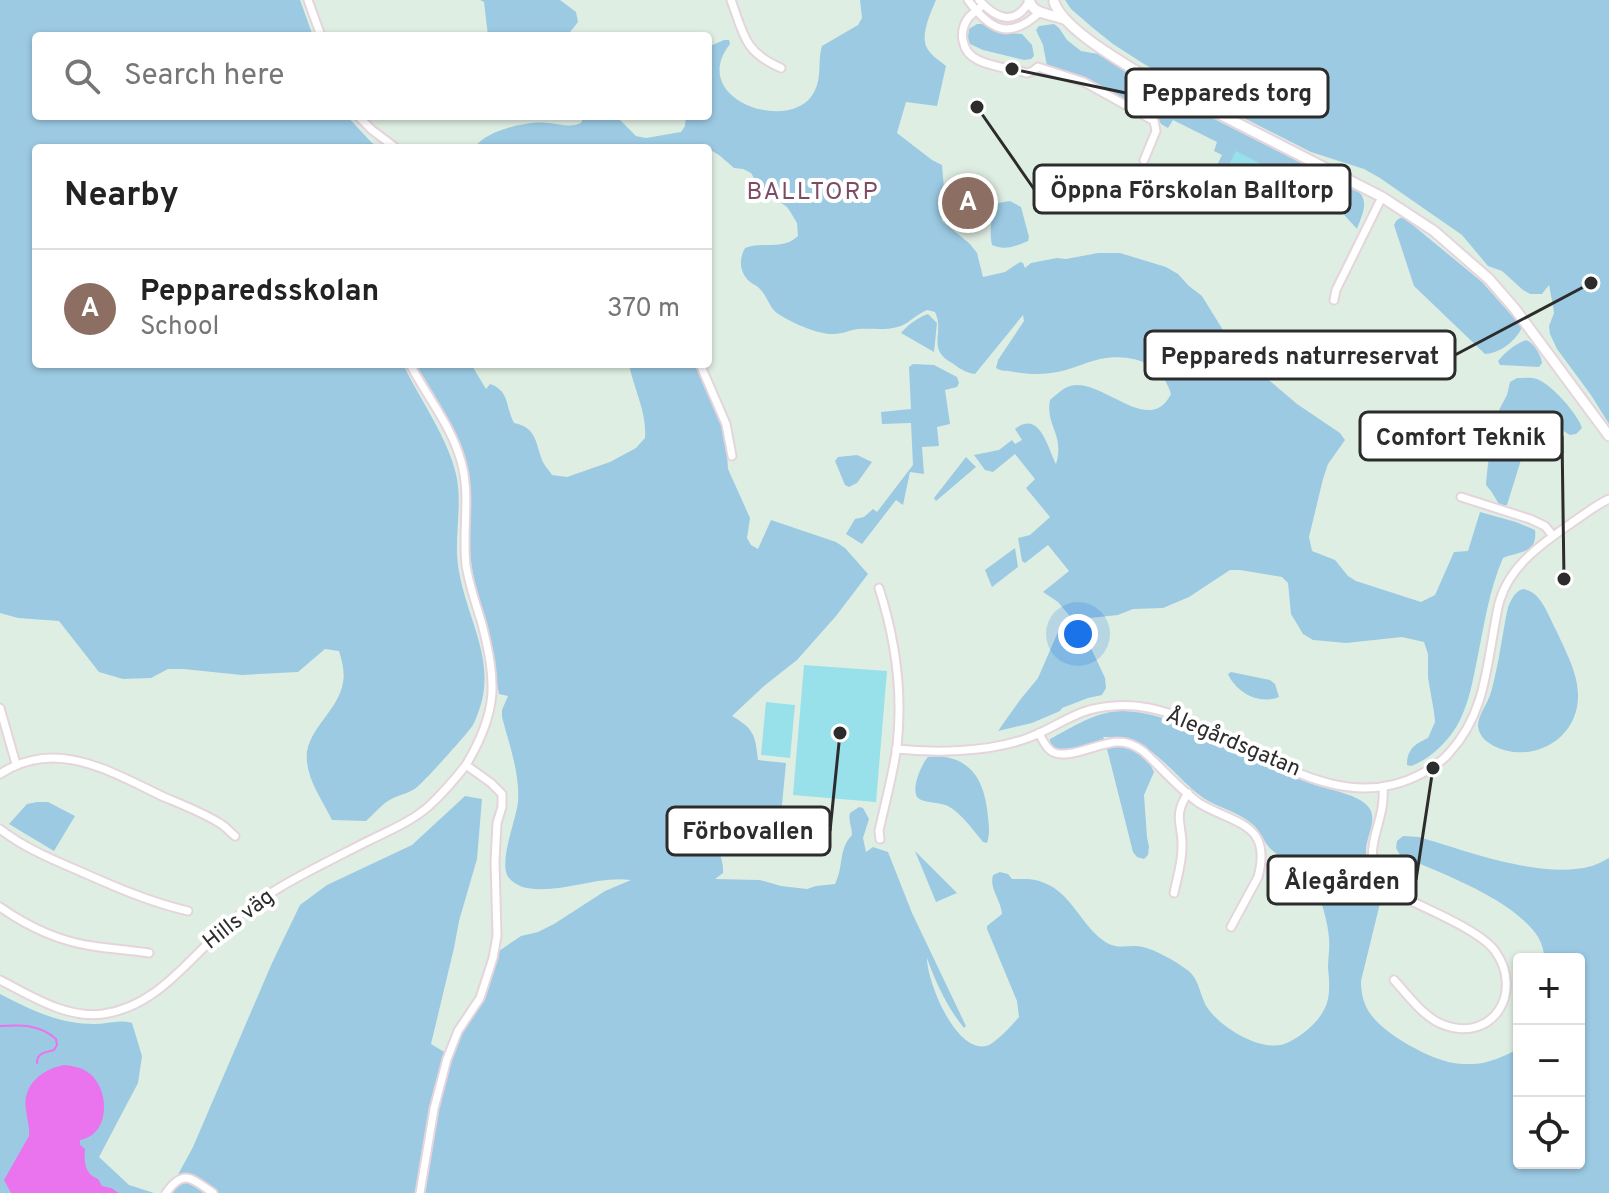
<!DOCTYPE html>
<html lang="en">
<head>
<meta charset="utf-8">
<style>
	:root { --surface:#fff; --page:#f6f6f6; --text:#222; --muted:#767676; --line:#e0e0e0; --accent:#1a73e8 }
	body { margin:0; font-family:Overpass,sans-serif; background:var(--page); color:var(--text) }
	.controls { position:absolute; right:24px; bottom:24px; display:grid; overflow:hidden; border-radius:8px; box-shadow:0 2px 6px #0004 }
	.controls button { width:72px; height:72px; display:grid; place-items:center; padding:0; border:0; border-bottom:2px solid var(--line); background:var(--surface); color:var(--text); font:40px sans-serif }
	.you { position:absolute; left:1078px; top:634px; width:28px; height:28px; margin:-20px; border:6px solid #fff; border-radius:50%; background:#1a73e8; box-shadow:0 0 0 12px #1a73e833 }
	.badge { display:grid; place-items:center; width:52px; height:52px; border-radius:50%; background:var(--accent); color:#fff; font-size:26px; font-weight:700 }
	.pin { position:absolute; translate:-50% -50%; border:4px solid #fff; box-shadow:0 2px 8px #0006 }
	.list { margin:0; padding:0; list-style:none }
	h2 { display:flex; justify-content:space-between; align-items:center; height:104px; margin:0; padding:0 32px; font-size:34px }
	h2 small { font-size:26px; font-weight:400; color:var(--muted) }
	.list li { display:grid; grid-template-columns:52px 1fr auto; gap:24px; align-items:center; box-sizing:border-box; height:120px; padding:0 32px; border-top:2px solid var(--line) }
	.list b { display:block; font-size:30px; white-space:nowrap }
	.list p { margin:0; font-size:26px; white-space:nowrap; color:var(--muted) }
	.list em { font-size:26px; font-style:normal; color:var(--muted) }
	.icon { flex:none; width:44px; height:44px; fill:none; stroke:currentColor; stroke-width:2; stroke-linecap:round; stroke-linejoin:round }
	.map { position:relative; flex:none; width:1609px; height:1193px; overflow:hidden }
	.search { position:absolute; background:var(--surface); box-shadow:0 2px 6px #0004; left:32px; top:32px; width:680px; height:88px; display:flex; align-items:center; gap:20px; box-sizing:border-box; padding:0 28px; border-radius:8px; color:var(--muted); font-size:30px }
	.panel { position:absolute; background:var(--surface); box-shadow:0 2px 6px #0004; left:32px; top:144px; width:680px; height:224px; border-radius:8px }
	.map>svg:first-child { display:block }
	.green { fill:#9ccae3 }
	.pitch { fill:#98e0ea }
	.water { fill:#e974ee }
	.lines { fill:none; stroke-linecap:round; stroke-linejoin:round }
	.stream { stroke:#e974ee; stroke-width:2 }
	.street-casing { stroke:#e5d4dc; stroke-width:11 }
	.secondary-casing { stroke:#e5d4dc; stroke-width:13 }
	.street { stroke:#fff; stroke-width:7 }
	.secondary { stroke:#fff; stroke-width:9 }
	.labels { text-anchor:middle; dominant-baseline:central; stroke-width:8; stroke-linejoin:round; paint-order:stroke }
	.street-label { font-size:22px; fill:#2c2c2c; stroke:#fff }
	.neighbourhood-label { font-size:24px; letter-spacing:2px; fill:#7d4c64; stroke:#fff }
	.leader { fill:none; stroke:#2c2c2c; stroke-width:3 }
	.callout-dot { fill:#2c2c2c; stroke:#fff; stroke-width:3 }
	.callout { fill:#fff; stroke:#2c2c2c; stroke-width:3 }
	.callout-label { font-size:24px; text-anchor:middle; font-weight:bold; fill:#2c2c2c }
</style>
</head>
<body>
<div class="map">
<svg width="1609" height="1193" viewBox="0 0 1609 1193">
	<rect width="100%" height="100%" fill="#dfeee3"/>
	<!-- green -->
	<g class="green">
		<path d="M 0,0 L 300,0 L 313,36 L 36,36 L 36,116 L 347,116 L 371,142 L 380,148 L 36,148 L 36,364 L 403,364 C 419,398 448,438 456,474 C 463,504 454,535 458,565 C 466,623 503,665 473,725 C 468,733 424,782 416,788 C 408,794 397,795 388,801 C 380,806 373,815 366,821 L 332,820 C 323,801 309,783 307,762 C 303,731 339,712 343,682 C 345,672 342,661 339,651 L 325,649 L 298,672 L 242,675 L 183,669 L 168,669 L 151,678 L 123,679 L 99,672 L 59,621 L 18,618 L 0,613 Z"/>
		<path d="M 480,0 L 560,0 L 576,12 L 578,22 L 567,36 L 488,36 L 484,2 Z"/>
		<path d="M 860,0 L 936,0 C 931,12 921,33 926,46 C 930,55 939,60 946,66 L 937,106 L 906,102 L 897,133 L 932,160 L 942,165 L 944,189 L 940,211 L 942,221 L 970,244 L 977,253 L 983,277 L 1005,272 L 1020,262 L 1023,263 L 1025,268 L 1031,263 L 1057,258 L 1066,259 L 1098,253 L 1120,253 L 1166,267 L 1178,274 L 1189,286 L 1202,296 L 1226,335 L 1270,381 L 1297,404 L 1340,433 L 1345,440 L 1328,464 L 1323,479 L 1309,537 L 1312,551 L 1335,560 L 1348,576 L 1356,581 L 1421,602 L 1435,595 L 1454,552 L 1468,551 L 1480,512 L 1516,522 L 1535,530 C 1538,554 1519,551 1503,558 C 1489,590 1484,626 1477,660 C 1473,680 1469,702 1460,720 C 1450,740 1431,759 1411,766 L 1407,765 C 1407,749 1415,744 1428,738 L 1435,722 L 1434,712 L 1428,678 L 1428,654 L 1424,642 L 1402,637 L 1346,643 L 1313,640 L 1303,634 L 1291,614 L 1288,583 L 1282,577 L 1240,570 L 1230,570 L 1189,597 L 1163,608 L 1133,609 L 1118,615 L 1090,618 L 1080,621 L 1073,620 L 1058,602 L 1043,592 L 1069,571 L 1048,545 L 1025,563 L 1022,561 L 1018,538 L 1030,535 L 1050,517 L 1026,488 L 1035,479 L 1015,454 L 993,472 L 985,470 L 974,455 L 999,450 L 1012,440 L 1015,444 L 1022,440 L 1015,429 C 1040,409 1048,449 1056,464 C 1065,434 1045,426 1050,400 C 1056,395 1063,388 1070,386 C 1102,377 1149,438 1171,394 C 1162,362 1130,353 1100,359 C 1083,363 1069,371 1051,373 C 1038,375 1026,374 1014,372 C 1006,370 1002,372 996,368 L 998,360 L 1024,321 L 1023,315 L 975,374 C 966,373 959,368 952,363 C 926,349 945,333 935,312 L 927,310 C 917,314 910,322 901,326 C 886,331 873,328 858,329 C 850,330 842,334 834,334 C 818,335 790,322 777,313 C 769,307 767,295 759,288 C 756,285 752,284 749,281 C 739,271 739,259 745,248 C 763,241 783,251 798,236 L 797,223 L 791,213 L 787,207 L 760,188 L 751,173 L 743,169 L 734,168 L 719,155 L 700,144 L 689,148 L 477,148 L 476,146 C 487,130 530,120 549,123 C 561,124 569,128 581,123 L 584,116 L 616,116 L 636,136 L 646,138 L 681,132 L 685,126 L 686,116 L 708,116 L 708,47 L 724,40 L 729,40 L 730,44 C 687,99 789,134 813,94 C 823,78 817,62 822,46 L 858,25 L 862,18 Z"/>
		<path d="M 1065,0 L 1609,0 L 1609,424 L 1591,395 L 1557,349 L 1550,334 L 1549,326 L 1554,313 L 1553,306 L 1549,285 L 1542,294 L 1530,294 L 1523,290 L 1502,271 L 1488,266 L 1462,235 L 1380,178 L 1364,169 L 1311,152 L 1224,108 L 1144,64 L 1113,44 L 1093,28 L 1071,9 Z"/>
		<path d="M 977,24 L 982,24 L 1000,32 L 1022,34 L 1032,45 L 1034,56 L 1031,59 L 1024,60 L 983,50 L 970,44 L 968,38 L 969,29 Z"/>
		<path d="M 1054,24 L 1059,28 L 1067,40 L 1081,51 L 1098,54 L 1161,92 L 1360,193 C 1369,204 1361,217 1357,229 L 1329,198 L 1294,182 L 1280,208 L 1213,174 L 1222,155 L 1214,151 L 1217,142 L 1173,120 L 1168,128 L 1161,124 L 1158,118 C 1121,98 1088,77 1047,66 L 1043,45 L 1036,30 L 1039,26 Z"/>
		<path d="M 1010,201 L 1021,207 L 1029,237 L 1028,241 C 1016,246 1005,251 992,245 C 989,232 991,214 998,203 Z"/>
		<path d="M 1400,218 L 1404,218 L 1409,222 L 1482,282 L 1522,327 C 1517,340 1499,354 1485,354 L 1414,286 L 1394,225 L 1396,221 Z"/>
		<path d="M 928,314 L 937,323 L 934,352 L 901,333 C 909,324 917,318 928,314 Z"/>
		<path d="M 1526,340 C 1534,343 1541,355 1542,363 L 1539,367 L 1500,365 L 1498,361 C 1505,352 1515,344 1526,340 Z"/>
		<path d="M 416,364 L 471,364 L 486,389 L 490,384 C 510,391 505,406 514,423 C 539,428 535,446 544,464 C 546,468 550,471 552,475 L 567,477 L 610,462 L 636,448 L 645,438 C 647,412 634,390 629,364 L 694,364 L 710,394 L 725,428 L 728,469 L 750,518 L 747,538 L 751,545 L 758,549 L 771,520 L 836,542 L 845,548 L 868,574 L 836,616 L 797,660 L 764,686 L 732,716 C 754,729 755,734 758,760 L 786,763 L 781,815 C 777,814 773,814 768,814 C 752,811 734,797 722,817 C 717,826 715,832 716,842 C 718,854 724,859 723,873 L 715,879 L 760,880 L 781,886 L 807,889 L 816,886 L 835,884 C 844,867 838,849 852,835 C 852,827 848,821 850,813 L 859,807 L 863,808 L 869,819 L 863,838 L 866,852 L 873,847 L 888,852 L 912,913 L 966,1026 L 964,1028 C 947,1007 936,983 927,958 C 927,982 956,1053 986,1046 C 995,1044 1013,1024 1019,1017 L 1017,1001 L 987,929 L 987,926 L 1002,914 C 1001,900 989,889 993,875 L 1000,872 L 1008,874 L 1012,879 C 1022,879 1033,878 1042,882 C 1072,892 1081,927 1107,943 C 1119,950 1130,944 1143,947 C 1156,950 1175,961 1186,969 C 1201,979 1199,997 1209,1010 C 1223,1029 1265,1055 1289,1042 C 1305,1034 1324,1018 1328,999 C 1330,989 1329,978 1328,968 C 1328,958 1330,948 1329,938 C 1328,922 1319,887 1307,876 C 1298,865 1283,860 1273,851 C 1263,843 1261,830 1251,823 C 1235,810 1214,807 1198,794 C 1165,767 1150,736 1103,737 L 1104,739 L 1102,741 L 1069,750 L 1054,749 L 1050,744 L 1050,739 C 1073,727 1096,711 1123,711 C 1167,712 1209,738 1248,757 C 1269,768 1292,777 1315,785 C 1330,790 1362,795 1370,809 C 1377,822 1366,837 1366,850 C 1366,868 1379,879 1382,895 L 1361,981 C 1361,994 1364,1006 1372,1016 C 1386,1035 1430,1059 1453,1063 C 1458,1064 1466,1064 1472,1064 C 1487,1064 1506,1056 1519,1048 L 1519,1163 L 1579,1163 L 1579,959 L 1545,959 C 1543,948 1541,939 1533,930 C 1503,895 1442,874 1400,855 L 1396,848 L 1397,841 L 1403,836 L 1419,837 C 1467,851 1542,880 1592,866 C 1598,864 1603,861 1609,858 L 1609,1193 L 168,1193 L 193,1147 L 272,963 L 300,905 L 327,885 L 412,845 L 465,796 L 482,799 L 477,859 L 459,921 L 454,948 L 431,1044 L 451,1056 L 462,1031 L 485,993 L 499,951 L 521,936 L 538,932 L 554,924 L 605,891 L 631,880 C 597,875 562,894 527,888 C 520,887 510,881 507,875 C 500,858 516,820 518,802 C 520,773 509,744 502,717 L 502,710 L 508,696 L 499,694 L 498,689 C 494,669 491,648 487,628 C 482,606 474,585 471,562 C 466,527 476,492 465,457 C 455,424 433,394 416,364 Z"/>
		<path d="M 913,364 L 934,365 L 957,377 L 959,383 L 957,387 L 945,390 L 950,424 L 937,427 L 939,446 L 922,447 L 924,474 L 910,472 L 903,505 L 896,500 L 862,544 L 846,534 L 855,519 L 864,517 L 873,509 L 877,512 L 913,465 L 911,423 L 882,424 L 881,412 L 911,409 L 909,367 Z"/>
		<path d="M 1517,378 C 1523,378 1531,377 1537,379 C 1551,384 1578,414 1582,428 L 1576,434 L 1570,435 L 1565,432 L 1552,418 L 1529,424 L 1530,431 L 1507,505 L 1500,506 L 1491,491 L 1486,485 C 1488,464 1489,440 1503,422 L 1499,410 L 1507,395 L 1510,382 Z"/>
		<path d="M 857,455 L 872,462 L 857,483 L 849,487 L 845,485 L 835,461 L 838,457 Z"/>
		<path d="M 966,457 L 976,467 L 936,501 L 934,498 Z"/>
		<path d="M 1015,548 L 1018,567 L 992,587 L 985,570 Z"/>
		<path d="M 1523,589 C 1541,591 1548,615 1556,630 C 1565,650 1577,671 1578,693 C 1580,740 1530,766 1492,745 C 1484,740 1479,735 1478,726 C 1478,715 1488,703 1491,692 C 1499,664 1502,635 1508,607 C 1512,599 1514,592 1523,589 Z"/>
		<path d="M 1066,624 L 1071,635 L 1080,628 L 1084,633 L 1105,678 L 1106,688 L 1102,695 L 1088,698 L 1062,708 L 1060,711 L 1032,723 L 998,731 L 1020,700 L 1038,678 L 1061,625 Z"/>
		<path d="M 1231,672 L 1270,680 L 1275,684 L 1279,697 C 1258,705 1236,692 1228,674 Z"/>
		<path d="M 1116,746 C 1133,745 1147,756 1154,772 L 1144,795 L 1147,837 L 1149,847 L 1148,855 L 1144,859 L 1137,857 L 1133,852 L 1107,749 Z"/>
		<path d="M 928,757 C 970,753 985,780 988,817 C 989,826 990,834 987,843 L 983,842 C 973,830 962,814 948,806 C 940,802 923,803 918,798 C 910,790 922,763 928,757 Z"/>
		<path d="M 37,802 L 48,802 L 75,816 L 54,851 L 9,824 L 27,804 Z"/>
		<path d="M 915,851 L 957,893 L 936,902 Z"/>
		<path d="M 0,994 C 31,1010 59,1024 94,1024 C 107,1024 119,1019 132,1023 L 142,1056 L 138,1083 L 99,1157 L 129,1185 L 154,1193 L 0,1193 Z"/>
	</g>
	<!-- pitch -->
	<g class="pitch">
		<path d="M 1236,151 L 1283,175 L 1270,200 L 1223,176 Z"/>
		<path d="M 804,665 L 887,671 L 876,802 L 793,795 Z"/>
		<path d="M 766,702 L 795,705 L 790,758 L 761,755 Z"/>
	</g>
	<!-- water -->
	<path class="water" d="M 64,1065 C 73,1066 81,1067 89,1073 C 110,1089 111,1135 80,1140 L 80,1145 L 85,1149 C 84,1163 85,1174 98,1179 L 102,1186 L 111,1188 L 119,1193 L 11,1193 L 4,1180 L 29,1136 C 30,1127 27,1120 26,1110 C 22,1085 42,1069 64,1065 Z"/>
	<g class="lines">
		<!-- stream -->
		<path class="stream" d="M 0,1026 C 21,1025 39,1024 56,1039 L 57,1045 L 54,1050 C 45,1052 37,1053 37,1063"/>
		<!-- street casing -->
		<g class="street-casing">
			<g id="street">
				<path d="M 308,0 L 321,36"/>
				<path d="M 731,0 C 744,35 744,52 781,68"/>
				<path d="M 968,0 C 990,30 1009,41 1040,12"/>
				<path d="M 979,0 C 995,18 1014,27 1029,2"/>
				<path d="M 983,5 C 978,9 973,13 969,17 C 958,31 961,52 978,60 C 992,67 1012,69 1027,73 L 1033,71 L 1038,67 L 1084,82 L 1154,121 L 1156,131 L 1144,160"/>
				<path d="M 358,116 L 372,130 L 396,148"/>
				<path d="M 1334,300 L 1336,290 L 1382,197"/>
				<path d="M 410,364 C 427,397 451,425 461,461 C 471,495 462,530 466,565 C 469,585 476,604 482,624 C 497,684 498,711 466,765 L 491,783 L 502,794 L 502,807 L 497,823 L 495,861 L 497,936 L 493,958 L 480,998 L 458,1031 L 447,1059 L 434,1109 L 420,1193"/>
				<path d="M 700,364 L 726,424 L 732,456"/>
				<path d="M 1461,497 L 1530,519 L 1545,526 L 1553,536"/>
				<path d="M 879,588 C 895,638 903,693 897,746 C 893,775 885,803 879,831 L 880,839"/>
				<path d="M 0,708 L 16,764"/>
				<path d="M 1039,733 C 1042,739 1045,746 1050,750 C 1064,763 1101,741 1119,742 C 1128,742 1136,746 1143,751 C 1161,767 1180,790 1199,803 C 1233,824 1273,822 1258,877 L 1231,927"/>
				<path d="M 896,749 C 935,753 985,752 1022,740 C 1044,733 1062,720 1083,712 C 1104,705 1127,704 1149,708 C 1238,726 1327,824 1421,774 C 1432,768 1442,762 1450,752 C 1482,717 1486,675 1494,629 C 1496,619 1497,609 1500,600 C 1511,564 1544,542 1573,522 C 1585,514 1596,505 1609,499"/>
				<path d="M 0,774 C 17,763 33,758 53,758 C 91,758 130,781 164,797 C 183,805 204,813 221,824 C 226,827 230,832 235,836"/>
				<path d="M 1383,787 C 1387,830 1348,860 1399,895 C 1424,908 1480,930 1495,951 C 1524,991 1494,1043 1444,1025 C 1424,1018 1408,995 1394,980"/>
				<path d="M 0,829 C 23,847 51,859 77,870 C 113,886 149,902 188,911"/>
				<path d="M 1174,893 C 1177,878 1182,863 1182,848 C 1183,824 1172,817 1188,793"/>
				<path d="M 0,907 C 27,926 59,941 92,946 C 111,949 130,950 149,953"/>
				<path d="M 0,980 C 31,996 67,1019 103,1014 C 156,1007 188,960 225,927 C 266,890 318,867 366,842 C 388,831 411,822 429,806 C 443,793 455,779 466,765"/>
				<path d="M 166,1193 C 184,1168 192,1179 213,1193"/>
			</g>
		</g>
		<!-- secondary casing -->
		<g class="secondary-casing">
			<g id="secondary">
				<path d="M 1029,0 C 1033,15 1051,14 1064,19"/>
				<path d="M 1054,2 C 1063,28 1117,59 1141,74 L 1382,197 L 1434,231 L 1489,279 L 1515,309 L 1609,436"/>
			</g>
		</g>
		<!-- street -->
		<use href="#street" class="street"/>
		<!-- secondary -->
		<use href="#secondary" class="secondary"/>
	</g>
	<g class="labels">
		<!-- street labels -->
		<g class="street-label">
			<text transform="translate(1233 743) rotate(23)">Ålegårdsgatan</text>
			<text transform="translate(239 920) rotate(-38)">Hills väg</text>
		</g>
		<!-- neighbourhood labels -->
		<g class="neighbourhood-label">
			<text x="813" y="193">BALLTORP</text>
		</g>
	</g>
	<!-- callouts -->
	<path class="leader" d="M1012 69L1126 93M977 107L1034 189M1591 283L1455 355M1564 579L1562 436M840 733L830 831M1433 768L1416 880"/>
	<g class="callout-dot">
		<circle cx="1012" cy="69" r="8"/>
		<circle cx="977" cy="107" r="8"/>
		<circle cx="1591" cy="283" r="8"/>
		<circle cx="1564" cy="579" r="8"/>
		<circle cx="840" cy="733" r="8"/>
		<circle cx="1433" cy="768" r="8"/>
	</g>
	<g class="callout">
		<rect x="1126" y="69" width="202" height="48" rx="8"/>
		<rect x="1034" y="165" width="316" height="48" rx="8"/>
		<rect x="1145" y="331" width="310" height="48" rx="8"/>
		<rect x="1360" y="412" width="202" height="48" rx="8"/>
		<rect x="667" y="807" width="163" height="48" rx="8"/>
		<rect x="1268" y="856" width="148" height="48" rx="8"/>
	</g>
	<g class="callout-label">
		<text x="1227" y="101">Peppareds torg</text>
		<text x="1192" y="198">Öppna Förskolan Balltorp</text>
		<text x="1300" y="364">Peppareds naturreservat</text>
		<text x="1461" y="445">Comfort Teknik</text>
		<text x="748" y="839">Förbovallen</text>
		<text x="1342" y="889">Ålegården</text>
	</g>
</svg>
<div class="controls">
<button>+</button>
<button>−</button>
<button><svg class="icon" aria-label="locate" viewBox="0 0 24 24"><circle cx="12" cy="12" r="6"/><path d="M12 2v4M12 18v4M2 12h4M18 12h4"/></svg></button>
</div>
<div class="you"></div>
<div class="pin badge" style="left:968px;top:203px;background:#8d6e63">A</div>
<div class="search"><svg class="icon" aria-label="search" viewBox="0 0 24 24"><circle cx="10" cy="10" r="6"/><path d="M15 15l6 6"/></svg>Search here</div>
<section class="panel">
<h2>Nearby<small></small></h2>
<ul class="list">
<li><span class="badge" style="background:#8d6e63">A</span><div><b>Pepparedsskolan</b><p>School</p></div><em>370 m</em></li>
</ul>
</section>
</div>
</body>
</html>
